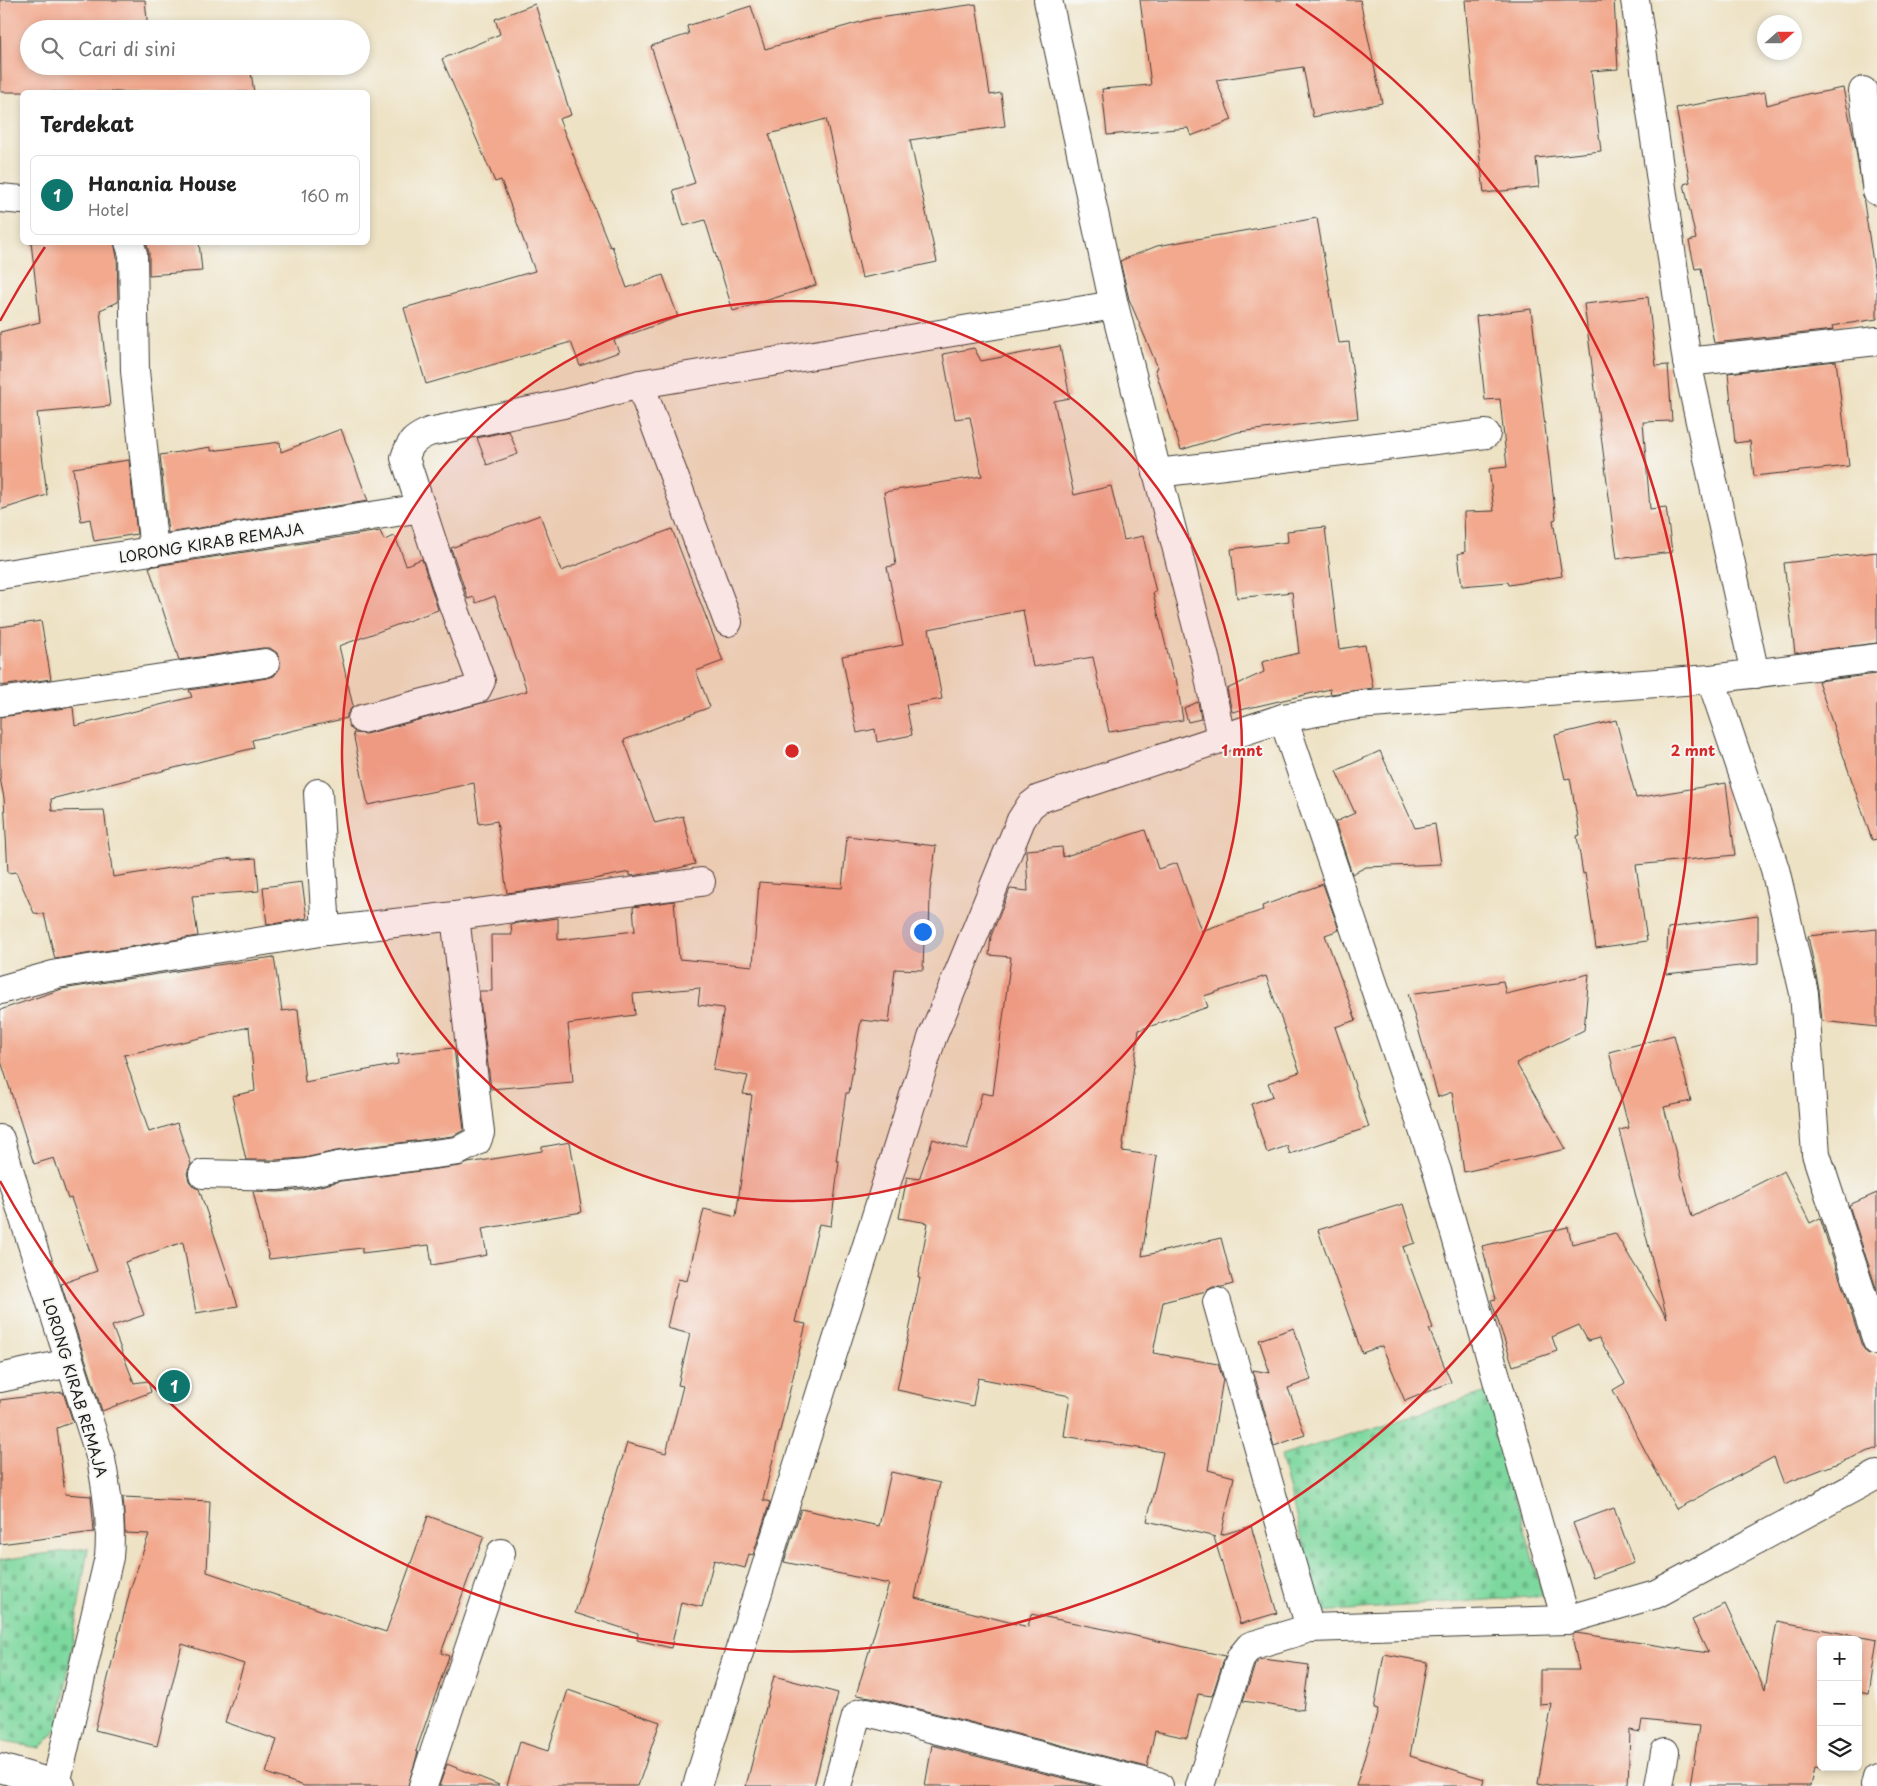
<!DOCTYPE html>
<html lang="id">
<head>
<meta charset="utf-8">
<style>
	:root { --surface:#fff; --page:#f2f2f2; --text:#222; --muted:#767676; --line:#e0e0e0; --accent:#0f766e }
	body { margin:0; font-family:"Playpen Sans",sans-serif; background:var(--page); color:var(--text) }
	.controls { position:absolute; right:15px; bottom:15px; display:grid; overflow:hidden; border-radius:8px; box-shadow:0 2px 8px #0003 }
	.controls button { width:45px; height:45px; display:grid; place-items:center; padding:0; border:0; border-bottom:1px solid var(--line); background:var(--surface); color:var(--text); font:25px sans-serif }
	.compass { position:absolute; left:1757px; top:15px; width:45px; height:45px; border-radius:50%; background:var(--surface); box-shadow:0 2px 8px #0003; rotate:69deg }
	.you { position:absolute; left:922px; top:931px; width:18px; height:18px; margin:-12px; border:4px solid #fff; border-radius:50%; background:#1a73e8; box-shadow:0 0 0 8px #1a73e833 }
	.badge { display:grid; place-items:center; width:32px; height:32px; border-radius:50%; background:var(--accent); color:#fff; font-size:16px; font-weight:700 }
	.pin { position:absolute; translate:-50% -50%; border:2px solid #fff; box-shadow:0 1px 5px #0006 }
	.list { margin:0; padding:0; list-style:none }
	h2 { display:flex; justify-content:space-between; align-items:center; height:65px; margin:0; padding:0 20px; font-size:21px }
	h2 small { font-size:16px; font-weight:400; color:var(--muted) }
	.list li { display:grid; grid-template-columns:32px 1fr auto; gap:15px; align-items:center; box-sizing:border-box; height:80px; margin:0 10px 10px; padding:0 10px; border:1px solid var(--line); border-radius:8px }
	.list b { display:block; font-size:19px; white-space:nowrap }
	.list p { margin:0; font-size:16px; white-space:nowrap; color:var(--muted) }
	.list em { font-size:16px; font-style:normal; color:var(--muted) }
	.icon { flex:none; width:28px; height:28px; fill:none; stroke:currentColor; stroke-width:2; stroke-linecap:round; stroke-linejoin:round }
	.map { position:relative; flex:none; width:1877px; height:1786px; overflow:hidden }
	.search { position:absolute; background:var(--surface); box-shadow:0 2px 8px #0003; left:20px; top:20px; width:350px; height:55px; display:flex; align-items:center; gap:12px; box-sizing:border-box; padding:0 18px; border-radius:28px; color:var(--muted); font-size:19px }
	.panel { position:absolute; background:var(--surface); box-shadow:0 2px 8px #0003; left:20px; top:90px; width:350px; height:155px; border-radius:8px }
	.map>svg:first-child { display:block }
	.cemetery { fill:url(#cemetery-stones); stroke:#4c7a5d }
	.building { fill:#f2a98e }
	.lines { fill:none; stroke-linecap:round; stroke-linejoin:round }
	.street-casing { stroke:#3c3a35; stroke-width:30 }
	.secondary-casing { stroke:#3c3a35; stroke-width:30 }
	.street { stroke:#fff; stroke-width:28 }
	.secondary { stroke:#fff; stroke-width:28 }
	.ring { fill:none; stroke:#d62828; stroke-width:2.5 }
	.labels { text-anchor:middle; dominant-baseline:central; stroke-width:4; stroke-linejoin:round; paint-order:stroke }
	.street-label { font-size:15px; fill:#1c1c1c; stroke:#f6f6f2 }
	.centre { fill:#d62828; stroke:#f6f6f2; stroke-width:2.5 }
	.ring-label { font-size:15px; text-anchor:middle; font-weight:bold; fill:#d62828; stroke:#f6f6f2; stroke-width:4; stroke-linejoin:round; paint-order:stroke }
</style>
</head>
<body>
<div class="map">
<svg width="1877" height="1786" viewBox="0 0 1877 1786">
	<defs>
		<pattern id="cemetery-stones" width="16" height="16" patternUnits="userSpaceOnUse" patternTransform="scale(1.25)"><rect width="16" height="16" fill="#7dd89e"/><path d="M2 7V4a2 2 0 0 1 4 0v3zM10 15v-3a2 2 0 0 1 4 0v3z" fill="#6bb988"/></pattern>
	</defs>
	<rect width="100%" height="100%" fill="#f6f6f2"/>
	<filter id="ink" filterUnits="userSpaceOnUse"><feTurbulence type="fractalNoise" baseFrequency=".02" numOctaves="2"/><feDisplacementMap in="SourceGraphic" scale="10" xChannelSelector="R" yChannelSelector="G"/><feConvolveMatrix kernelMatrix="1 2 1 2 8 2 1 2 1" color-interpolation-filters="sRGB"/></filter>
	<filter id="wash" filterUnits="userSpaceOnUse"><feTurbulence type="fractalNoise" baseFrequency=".0096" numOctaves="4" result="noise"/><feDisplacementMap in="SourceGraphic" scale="20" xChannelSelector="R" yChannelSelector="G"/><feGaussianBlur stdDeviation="1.12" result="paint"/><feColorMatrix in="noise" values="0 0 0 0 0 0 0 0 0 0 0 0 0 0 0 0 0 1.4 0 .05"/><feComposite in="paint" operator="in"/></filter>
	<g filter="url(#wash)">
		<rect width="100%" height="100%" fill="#eee2c4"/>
		<!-- cemetery -->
		<g class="cemetery">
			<path d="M 1487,1392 L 1543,1596 L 1320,1612 L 1281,1456 Z"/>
			<path d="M 88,1548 L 59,1727 L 40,1748 L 3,1742 L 0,1739 L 0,1560 Z"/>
		</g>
		<g id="blocks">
			<!-- building -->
			<g class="building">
				<path d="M 0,0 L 145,0 L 148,29 L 29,29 L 29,66 L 250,66 L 254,92 L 1,92 Z"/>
				<path d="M 1140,0 L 1360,0 L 1382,103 L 1313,117 L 1303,67 L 1216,80 L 1232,120 L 1191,136 L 1188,128 L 1107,135 L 1102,89 L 1151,85 Z"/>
				<path d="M 1465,0 L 1614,0 L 1618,69 L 1591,71 L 1601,151 L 1536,158 L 1539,187 L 1484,193 L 1475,115 Z"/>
				<path d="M 535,4 L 571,115 L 559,119 L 610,247 L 612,246 L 627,288 L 663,275 L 678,317 L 614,340 L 619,352 L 580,366 L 571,342 L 426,384 L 404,308 L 535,271 L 501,180 L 495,182 L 442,59 L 500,34 L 495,19 Z"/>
				<path d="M 976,4 L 990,95 L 1001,93 L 1005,126 L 910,140 L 937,262 L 862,278 L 826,119 L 769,134 L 816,285 L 733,311 L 705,220 L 684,226 L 673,190 L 695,183 L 651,46 L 689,34 L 687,26 L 751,6 L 765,49 L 871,19 Z"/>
				<path d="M 1843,88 L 1855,143 L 1877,289 L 1877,319 L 1832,326 L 1833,330 L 1714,343 L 1701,268 L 1695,269 L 1689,241 L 1696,239 L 1684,184 L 1690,182 L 1676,108 L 1765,92 L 1767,105 L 1811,93 L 1812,94 Z"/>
				<path d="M 1317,218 L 1339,343 L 1349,342 L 1358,418 L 1238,432 L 1181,450 L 1155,369 L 1158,368 L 1129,299 L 1120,261 L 1157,246 Z"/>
				<path d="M 31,242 L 114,242 L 117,257 L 118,302 L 100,310 L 110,406 L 37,413 L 47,495 L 0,510 L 0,332 L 40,322 Z"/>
				<path d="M 146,242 L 199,242 L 202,271 L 149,275 L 149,253 Z"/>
				<path d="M 1648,297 L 1656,366 L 1668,365 L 1672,421 L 1643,422 L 1650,509 L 1666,507 L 1672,552 L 1617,559 L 1584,304 Z"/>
				<path d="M 1531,309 L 1556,519 L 1553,520 L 1562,576 L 1509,585 L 1508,582 L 1462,586 L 1458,554 L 1465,552 L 1464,512 L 1494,511 L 1489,469 L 1507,467 L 1500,399 L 1485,400 L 1476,316 Z"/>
				<path d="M 1060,346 L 1070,398 L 1054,401 L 1074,495 L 1111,486 L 1124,540 L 1143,536 L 1156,592 L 1153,593 L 1174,679 L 1176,678 L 1183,720 L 1109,732 L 1093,657 L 1033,667 L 1023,610 L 929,629 L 942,699 L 906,705 L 912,735 L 877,742 L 875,729 L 857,733 L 842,656 L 903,645 L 887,567 L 896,565 L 884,492 L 982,476 L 970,417 L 955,419 L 943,354 L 974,348 L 981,361 Z"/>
				<path d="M 1836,361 L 1849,466 L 1754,476 L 1750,441 L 1735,443 L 1728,373 Z"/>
				<path d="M 341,429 L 368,501 L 168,533 L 160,455 L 211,447 L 211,451 L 280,442 L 281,452 Z"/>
				<path d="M 509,431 L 518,454 L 487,465 L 477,438 Z"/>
				<path d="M 129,460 L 137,534 L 94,541 L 90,519 L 81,521 L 73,468 Z"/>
				<path d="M 540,515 L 561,571 L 672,529 L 723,661 L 696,671 L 710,707 L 624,740 L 655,823 L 683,816 L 695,864 L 671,870 L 630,876 L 630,872 L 558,886 L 507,893 L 497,821 L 479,824 L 474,783 L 368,805 L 353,733 L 366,734 L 527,691 L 495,596 L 476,603 L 474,597 L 468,599 L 451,548 Z"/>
				<path d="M 1325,527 L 1339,649 L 1365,645 L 1373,688 L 1331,694 L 1330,689 L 1232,712 L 1227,689 L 1264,672 L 1262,662 L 1299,653 L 1292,592 L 1237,598 L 1231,549 L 1288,542 L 1287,531 Z"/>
				<path d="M 380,531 L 384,540 L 395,536 L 406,565 L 422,559 L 438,610 L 339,646 L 353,706 L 347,714 L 347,718 L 252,740 L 254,748 L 51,799 L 52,811 L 104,810 L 113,877 L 232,858 L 232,860 L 256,858 L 259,891 L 192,896 L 198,936 L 55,959 L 44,914 L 34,913 L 16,872 L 8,873 L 4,798 L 0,778 L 0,717 L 73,707 L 75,726 L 192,697 L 189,690 L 267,678 L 274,676 L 280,668 L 280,660 L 277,653 L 270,648 L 263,648 L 179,660 L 149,567 Z"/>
				<path d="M 1877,552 L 1877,643 L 1795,653 L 1784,563 Z"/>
				<path d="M 41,621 L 51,679 L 0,686 L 0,627 Z"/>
				<path d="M 1877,674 L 1877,839 L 1872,840 L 1818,681 Z"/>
				<path d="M 1198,702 L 1201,719 L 1188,722 L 1184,708 Z"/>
				<path d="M 1616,720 L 1636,798 L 1726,783 L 1735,855 L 1636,865 L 1647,941 L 1596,948 L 1585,873 L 1583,874 L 1577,836 L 1580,835 L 1570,778 L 1565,779 L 1555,735 Z"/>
				<path d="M 1380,751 L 1415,828 L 1435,824 L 1441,864 L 1366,867 L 1352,874 L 1335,822 L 1355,813 L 1336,771 Z"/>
				<path d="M 1145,830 L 1158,869 L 1177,863 L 1201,931 L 1263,910 L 1262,906 L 1323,884 L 1339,930 L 1325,935 L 1356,1020 L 1335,1027 L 1369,1127 L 1290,1154 L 1287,1146 L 1267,1153 L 1251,1104 L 1273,1096 L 1268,1083 L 1300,1072 L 1266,976 L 1204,996 L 1208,1007 L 1139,1030 L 1122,1151 L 1157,1156 L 1142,1256 L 1221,1238 L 1233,1284 L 1222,1287 L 1213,1287 L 1206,1291 L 1163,1302 L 1153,1353 L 1218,1364 L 1223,1379 L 1208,1470 L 1234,1477 L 1221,1535 L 1251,1526 L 1277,1613 L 1240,1624 L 1214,1537 L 1216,1537 L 1147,1521 L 1163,1452 L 1064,1436 L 1070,1396 L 978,1378 L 973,1406 L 897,1390 L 920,1278 L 918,1278 L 928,1223 L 899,1218 L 907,1177 L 919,1179 L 933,1139 L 967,1150 L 982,1093 L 993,1095 L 1011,957 L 989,955 L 991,936 L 1010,889 L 1028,891 L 1026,850 L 1062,847 L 1063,857 Z"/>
				<path d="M 847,836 L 936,846 L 930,891 L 929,939 L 924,939 L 923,970 L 895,969 L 889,1023 L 861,1020 L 849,1093 L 846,1093 L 836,1161 L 839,1161 L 831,1226 L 819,1224 L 795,1322 L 806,1324 L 763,1500 L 770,1502 L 753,1555 L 749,1554 L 745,1568 L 714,1560 L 702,1607 L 681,1602 L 671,1648 L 637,1640 L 638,1633 L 575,1613 L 627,1443 L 666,1453 L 683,1386 L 678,1385 L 690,1334 L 667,1328 L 678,1279 L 687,1281 L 704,1209 L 736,1217 L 752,1095 L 743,1094 L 748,1076 L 713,1070 L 724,1008 L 698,1005 L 700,988 L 633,994 L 635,1015 L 568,1024 L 573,1082 L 491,1089 L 479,991 L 492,991 L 491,935 L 512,935 L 511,924 L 558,918 L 558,940 L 635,931 L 633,907 L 674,901 L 679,959 L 753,966 L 759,882 L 842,888 Z"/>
				<path d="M 302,882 L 307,918 L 267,925 L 263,887 Z"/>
				<path d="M 1758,915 L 1758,964 L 1666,974 L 1668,928 Z"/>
				<path d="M 1877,929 L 1877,1027 L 1822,1021 L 1819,990 L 1808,936 Z"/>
				<path d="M 274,957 L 282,1011 L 298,1009 L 305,1082 L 398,1064 L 397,1054 L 454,1048 L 464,1130 L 453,1136 L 336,1151 L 304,1158 L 276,1160 L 246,1160 L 232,1096 L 255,1091 L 249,1027 L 124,1055 L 149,1132 L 177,1123 L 191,1164 L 187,1173 L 189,1181 L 194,1187 L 199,1189 L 238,1306 L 196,1313 L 183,1242 L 125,1262 L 144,1315 L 112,1326 L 134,1383 L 148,1381 L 151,1392 L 102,1411 L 61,1284 L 97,1271 L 71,1198 L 68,1199 L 54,1158 L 34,1164 L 0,1058 L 0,1010 L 62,989 L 203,967 Z"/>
				<path d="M 1589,974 L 1584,1030 L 1516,1063 L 1566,1149 L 1464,1172 L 1452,1092 L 1438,1097 L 1408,994 L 1503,981 L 1506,994 Z"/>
				<path d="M 1674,1035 L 1691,1101 L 1664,1107 L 1692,1217 L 1784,1171 L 1810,1223 L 1820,1218 L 1862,1346 L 1867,1353 L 1877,1356 L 1877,1448 L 1784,1484 L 1774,1457 L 1676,1509 L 1613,1390 L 1625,1383 L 1599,1338 L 1588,1341 L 1579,1325 L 1552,1337 L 1557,1351 L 1513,1366 L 1491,1300 L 1496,1299 L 1482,1246 L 1568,1227 L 1572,1244 L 1615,1233 L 1667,1318 L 1619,1130 L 1629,1128 L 1609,1052 Z"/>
				<path d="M 570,1142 L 582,1212 L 482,1229 L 487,1255 L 432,1265 L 429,1245 L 362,1253 L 362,1248 L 269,1259 L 253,1191 L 278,1192 L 308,1189 L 341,1181 L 460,1166 L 468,1163 L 542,1151 L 542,1147 Z"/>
				<path d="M 1877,1193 L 1877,1291 L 1849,1205 Z"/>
				<path d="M 1403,1204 L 1415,1243 L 1403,1247 L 1433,1328 L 1429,1329 L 1451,1382 L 1405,1401 L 1382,1346 L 1362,1353 L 1318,1230 Z"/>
				<path d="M 1294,1328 L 1311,1380 L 1288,1388 L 1305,1435 L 1274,1446 L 1253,1370 L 1270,1373 L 1259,1340 Z"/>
				<path d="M 63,1392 L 73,1422 L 57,1428 L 65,1494 L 91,1496 L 94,1532 L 0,1544 L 0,1400 Z"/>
				<path d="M 891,1472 L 940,1483 L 915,1598 L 1028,1627 L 1031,1614 L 1109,1630 L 1225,1656 L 1212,1696 L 1198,1694 L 1187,1738 L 1155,1731 L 1147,1767 L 871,1697 L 856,1695 L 889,1584 L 784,1562 L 801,1509 L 879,1526 Z"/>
				<path d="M 123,1497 L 210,1501 L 207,1572 L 386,1632 L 428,1516 L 484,1536 L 441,1653 L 449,1656 L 416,1751 L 418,1752 L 408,1786 L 304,1786 L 266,1773 L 277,1740 L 225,1722 L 244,1664 L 182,1644 L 157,1746 L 95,1730 L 130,1590 L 149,1534 L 125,1533 Z"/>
				<path d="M 1614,1508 L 1634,1563 L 1593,1578 L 1573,1523 Z"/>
				<path d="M 1725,1604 L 1765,1690 L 1777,1621 L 1877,1640 L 1869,1694 L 1858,1692 L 1858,1640 L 1821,1640 L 1821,1769 L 1814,1768 L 1810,1786 L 1690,1786 L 1699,1726 L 1642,1720 L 1640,1732 L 1630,1730 L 1628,1786 L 1554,1786 L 1538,1783 L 1552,1704 L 1540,1705 L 1540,1670 L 1579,1670 L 1572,1635 L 1576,1633 L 1708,1653 L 1692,1620 Z"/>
				<path d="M 1384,1654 L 1427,1662 L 1410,1756 L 1484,1779 L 1482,1786 L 1356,1786 L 1378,1710 L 1374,1709 Z"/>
				<path d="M 1263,1659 L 1309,1665 L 1303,1710 L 1243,1701 L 1255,1665 L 1259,1660 Z"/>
				<path d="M 774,1676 L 838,1693 L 814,1786 L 746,1786 Z"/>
				<path d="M 568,1690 L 660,1722 L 638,1786 L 507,1786 L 520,1742 L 548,1751 Z"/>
				<path d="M 932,1745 L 1095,1786 L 925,1786 Z"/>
				<path d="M 447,1764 L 499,1785 L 498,1786 L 439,1786 Z"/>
			</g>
		</g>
	</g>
	<g filter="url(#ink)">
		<use href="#blocks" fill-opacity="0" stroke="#3c3a35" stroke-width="1"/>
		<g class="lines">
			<!-- street casing -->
			<g class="street-casing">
				<g id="street">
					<path d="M 1048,0 L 1114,305 L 1206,662 L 1221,739"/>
					<path d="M 1635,0 L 1687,362 L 1755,674"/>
					<path d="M 1863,91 L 1877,191"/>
					<path d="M 0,198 L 22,200"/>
					<path d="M 129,242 L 133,254 L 135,371 L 154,551"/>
					<path d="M 1687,362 L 1877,341"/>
					<path d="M 640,384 L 728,622"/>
					<path d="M 1157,473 L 1486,434"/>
					<path d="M 0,575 L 422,508"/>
					<path d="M 1711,679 L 1775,869 L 1804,993 L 1816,1154 L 1877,1341"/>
					<path d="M 0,702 L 265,663"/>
					<path d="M 1283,718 L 1437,1171 L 1566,1620"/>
					<path d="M 362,719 L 477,689 L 481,681 L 452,602 L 405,458 C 410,442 414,439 429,432 L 563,404 L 640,384 L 1114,305"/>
					<path d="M 318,793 L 326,931"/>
					<path d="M 0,990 L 57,974 L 326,931 L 455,916 L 701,882"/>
					<path d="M 0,1139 L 23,1216 L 101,1459 C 107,1492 112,1523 109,1557 L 56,1784"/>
					<path d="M 203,1174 L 277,1176 L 306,1173 L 338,1166 L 458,1151 L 477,1141 L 480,1133 L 455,916"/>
					<path d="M 1217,1302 L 1310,1628"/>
					<path d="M 0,1378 L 69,1363"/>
					<path d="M 423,1786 L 501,1553"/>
					<path d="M 697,1786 L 932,1038 L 1021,820 L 1030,806 L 1039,799 L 1283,718 L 1357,705 L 1711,679 L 1877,658"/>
					<path d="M 837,1786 L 856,1717 L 860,1713 L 867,1712 L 1159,1786"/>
					<path d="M 1200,1786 L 1234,1678 L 1241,1657 L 1250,1646 L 1310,1628 L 1566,1620 L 1656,1594 L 1877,1475"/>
					<path d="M 1659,1786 L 1665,1752"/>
					<path d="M 1875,1786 L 1877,1778"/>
				</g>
			</g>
			<!-- secondary casing -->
			<g class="secondary-casing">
				<path id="secondary" d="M 0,1768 L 61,1786"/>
			</g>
			<!-- street -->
			<use href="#street" class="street"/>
			<!-- secondary -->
			<use href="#secondary" class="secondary"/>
		</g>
	</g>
	<!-- distance rings -->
	<circle cx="792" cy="751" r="450" fill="#d62828" fill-opacity=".12"/>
	<g class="ring">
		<circle cx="792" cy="751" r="450"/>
		<path d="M0 321A901 901 0 0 1 45 247M1296 4A901 901 0 1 1 0 1181"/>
	</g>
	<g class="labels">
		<!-- street labels -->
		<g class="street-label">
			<text transform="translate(211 542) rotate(-9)">LORONG KIRAB REMAJA</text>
			<text transform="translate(76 1387) rotate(73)">LORONG KIRAB REMAJA</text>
		</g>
	</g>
	<circle cx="792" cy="751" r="8" class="centre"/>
	<g class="ring-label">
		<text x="1242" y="756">1 mnt</text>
		<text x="1693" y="756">2 mnt</text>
	</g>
</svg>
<div class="controls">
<button>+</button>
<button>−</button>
<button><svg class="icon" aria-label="layers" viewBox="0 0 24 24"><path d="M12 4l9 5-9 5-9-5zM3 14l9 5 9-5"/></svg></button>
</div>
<svg class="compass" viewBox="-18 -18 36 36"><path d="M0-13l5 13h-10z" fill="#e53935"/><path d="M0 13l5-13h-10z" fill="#767676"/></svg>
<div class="you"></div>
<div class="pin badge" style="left:174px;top:1386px">1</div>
<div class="search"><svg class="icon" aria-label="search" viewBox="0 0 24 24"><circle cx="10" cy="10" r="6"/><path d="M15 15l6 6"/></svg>Cari di sini</div>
<section class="panel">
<h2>Terdekat<small></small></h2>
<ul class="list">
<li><span class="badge">1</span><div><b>Hanania House</b><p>Hotel</p></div><em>160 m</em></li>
</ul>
</section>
</div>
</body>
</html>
